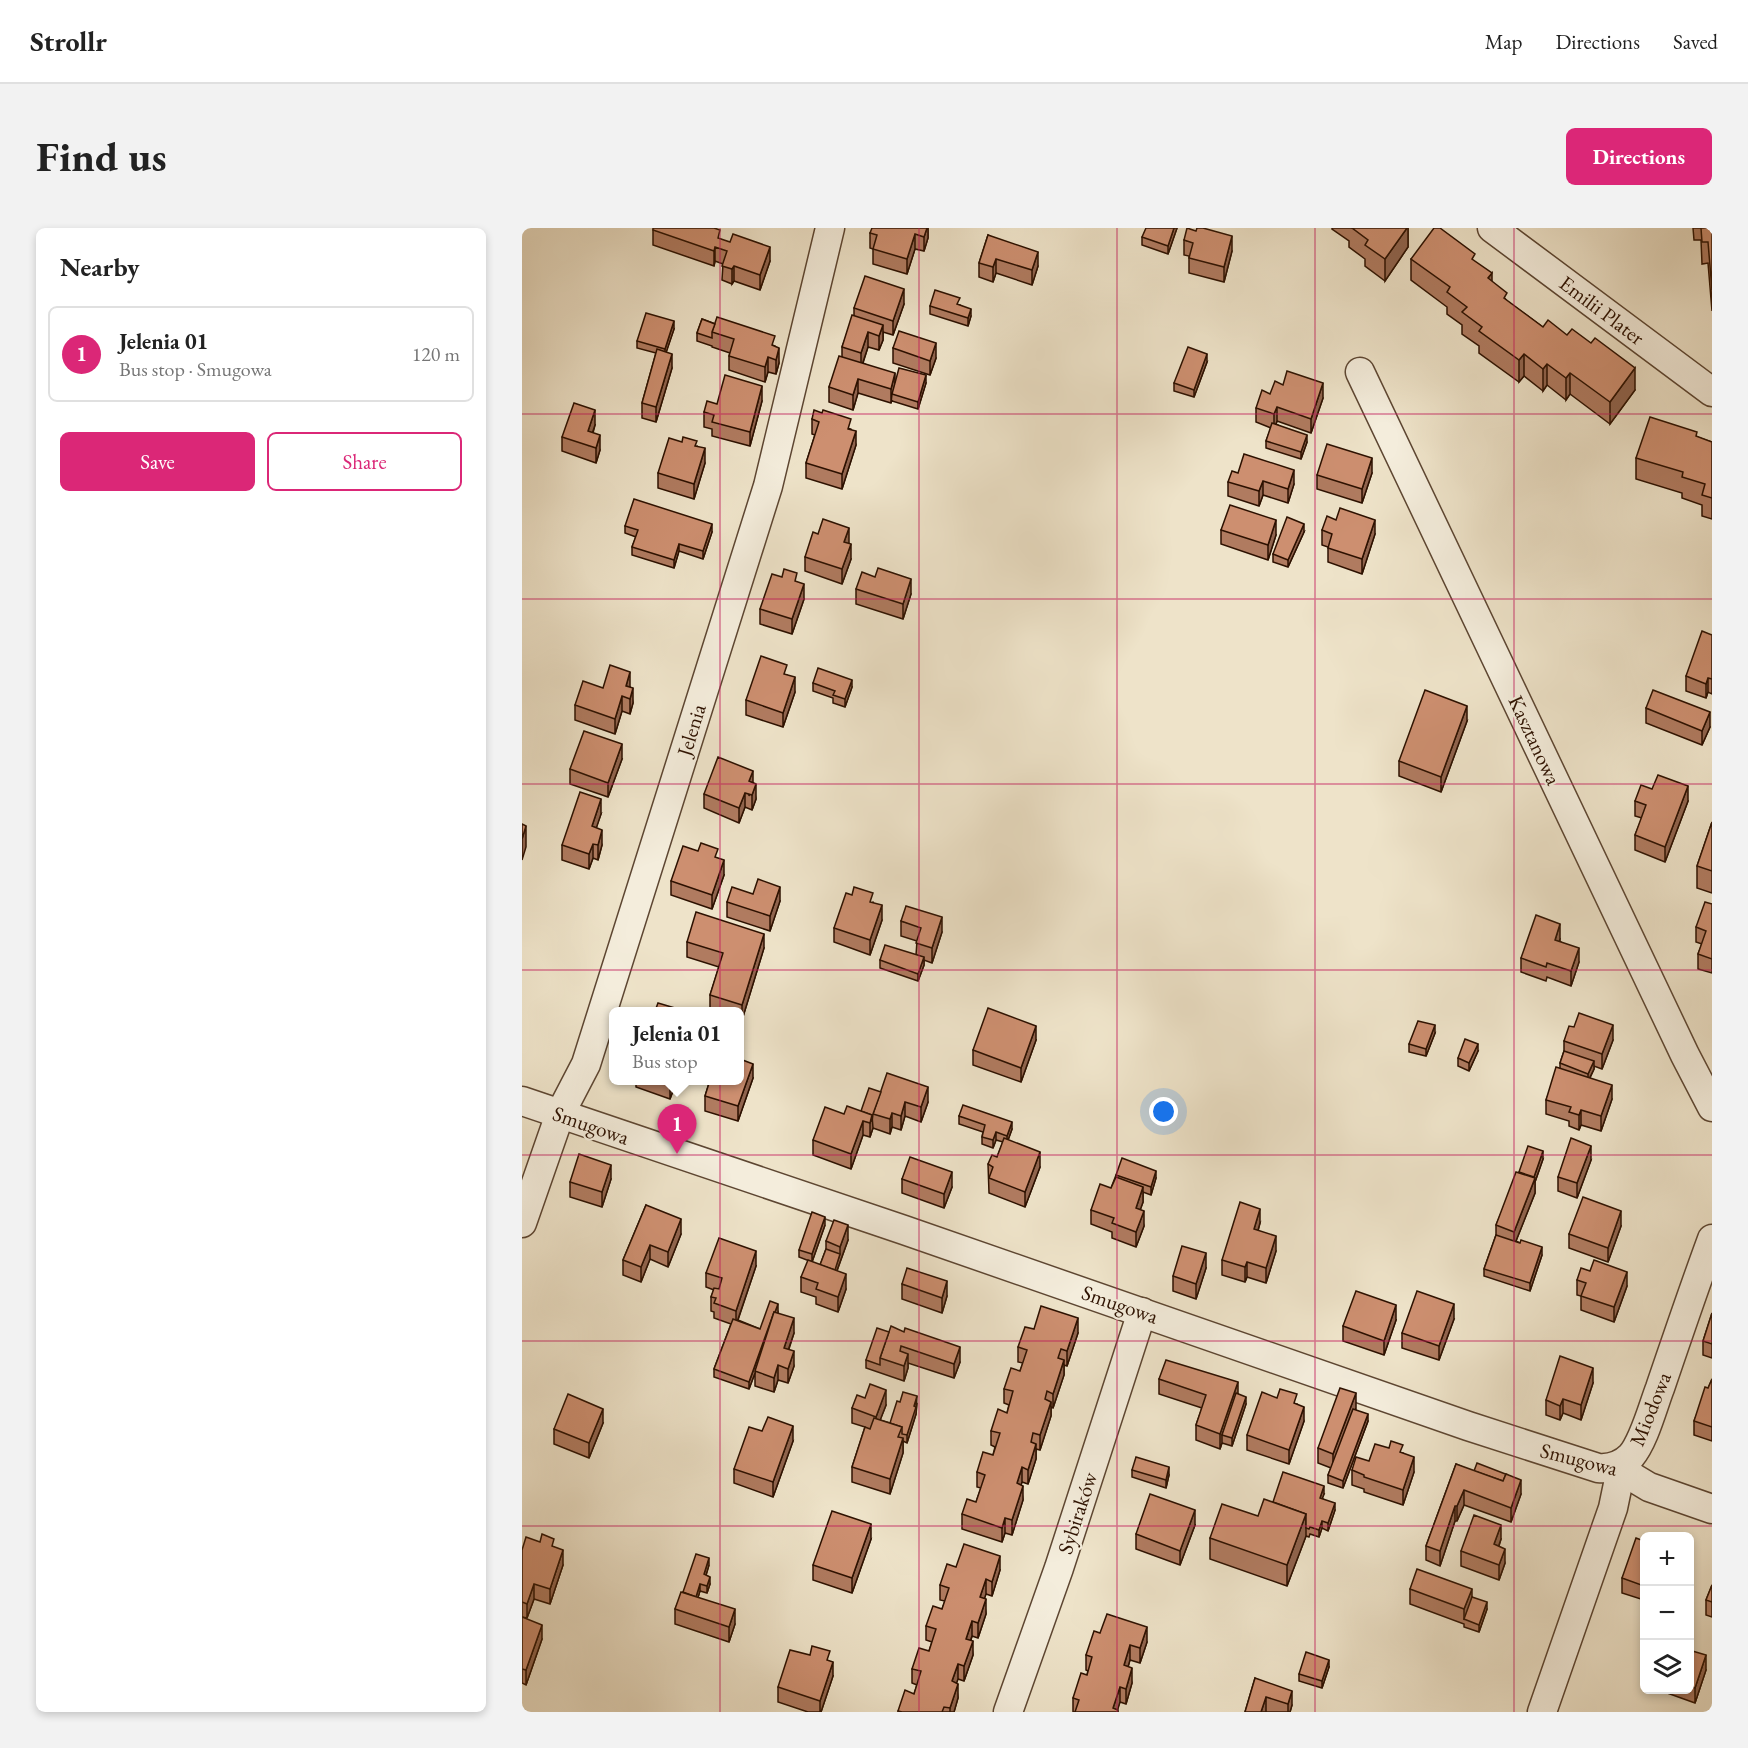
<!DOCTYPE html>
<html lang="en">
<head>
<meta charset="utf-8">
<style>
	:root { --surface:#fff; --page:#f2f2f2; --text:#222; --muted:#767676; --line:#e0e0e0; --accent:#db2777 }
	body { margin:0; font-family:"EB Garamond",serif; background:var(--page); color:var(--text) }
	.controls { position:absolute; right:18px; bottom:18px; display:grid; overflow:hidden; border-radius:9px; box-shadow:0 3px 9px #0003 }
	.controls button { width:54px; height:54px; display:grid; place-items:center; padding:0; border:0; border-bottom:2px solid var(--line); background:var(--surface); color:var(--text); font:30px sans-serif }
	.you { position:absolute; left:642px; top:884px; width:21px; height:21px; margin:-15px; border:4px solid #fff; border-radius:50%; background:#1a73e8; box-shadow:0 0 0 9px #1a73e833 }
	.badge { display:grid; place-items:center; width:39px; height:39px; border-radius:50%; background:var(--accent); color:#fff; font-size:20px; font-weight:700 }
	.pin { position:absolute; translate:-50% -50px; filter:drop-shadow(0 2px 3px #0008) }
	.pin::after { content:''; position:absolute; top:32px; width:21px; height:18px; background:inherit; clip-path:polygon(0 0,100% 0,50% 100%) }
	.popup { position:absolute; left:87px; top:779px; width:135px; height:78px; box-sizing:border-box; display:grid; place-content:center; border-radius:9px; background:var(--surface); filter:drop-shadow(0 2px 4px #0005); font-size:20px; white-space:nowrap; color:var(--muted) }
	.popup b { font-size:22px; color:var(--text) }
	.popup::after { content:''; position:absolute; left:50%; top:100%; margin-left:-12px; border:12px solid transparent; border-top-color:var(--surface) }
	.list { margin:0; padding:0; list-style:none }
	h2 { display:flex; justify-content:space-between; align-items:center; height:78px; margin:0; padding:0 24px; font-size:26px }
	h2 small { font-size:20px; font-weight:400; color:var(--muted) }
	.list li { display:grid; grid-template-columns:39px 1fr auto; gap:18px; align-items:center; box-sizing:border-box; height:96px; margin:0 12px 12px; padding:0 12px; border:2px solid var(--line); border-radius:9px }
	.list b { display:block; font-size:22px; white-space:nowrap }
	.list p { margin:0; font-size:20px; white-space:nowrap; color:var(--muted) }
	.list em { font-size:20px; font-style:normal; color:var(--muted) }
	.actions { display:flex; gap:12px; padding:18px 24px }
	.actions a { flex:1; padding:14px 0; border:2px solid var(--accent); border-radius:9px; text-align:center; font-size:21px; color:var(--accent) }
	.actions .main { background:var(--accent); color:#fff }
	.icon { flex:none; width:33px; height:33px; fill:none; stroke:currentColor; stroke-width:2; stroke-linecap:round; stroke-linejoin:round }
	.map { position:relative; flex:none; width:1190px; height:1484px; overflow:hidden; border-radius:9px }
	header { display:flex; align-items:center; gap:36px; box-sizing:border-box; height:84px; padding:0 30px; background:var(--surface); border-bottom:2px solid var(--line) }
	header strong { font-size:28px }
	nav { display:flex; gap:33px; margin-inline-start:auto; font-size:21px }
	.intro { display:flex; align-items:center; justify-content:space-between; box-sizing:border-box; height:144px; padding:0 36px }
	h1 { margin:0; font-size:42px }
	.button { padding:15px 27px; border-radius:9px; background:var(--accent); color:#fff; font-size:21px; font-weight:700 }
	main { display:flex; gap:36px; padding:0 36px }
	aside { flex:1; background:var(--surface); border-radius:9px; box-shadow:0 3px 9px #0003 }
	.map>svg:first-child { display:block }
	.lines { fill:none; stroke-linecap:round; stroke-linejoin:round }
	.minor-casing { stroke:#5d4632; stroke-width:31 }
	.minor { stroke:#f4eddc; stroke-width:28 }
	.wall { fill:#b07b60; stroke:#2d1100; stroke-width:1.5 }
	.shaded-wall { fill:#90644e; stroke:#2d1100; stroke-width:1.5 }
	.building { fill:#cd8f70; stroke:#2d1100; stroke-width:1.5 }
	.grid { fill:none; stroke:#c2185b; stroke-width:1.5; stroke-opacity:0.55 }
	.labels { text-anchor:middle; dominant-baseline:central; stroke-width:4.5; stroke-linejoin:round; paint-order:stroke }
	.street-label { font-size:21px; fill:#2d1100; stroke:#f4eddc }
</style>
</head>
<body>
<header>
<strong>Strollr</strong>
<nav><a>Map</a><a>Directions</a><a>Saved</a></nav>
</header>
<div class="intro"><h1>Find us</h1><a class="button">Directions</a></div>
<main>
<aside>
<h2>Nearby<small></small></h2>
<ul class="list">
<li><span class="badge">1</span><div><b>Jelenia 01</b><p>Bus stop · Smugowa</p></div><em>120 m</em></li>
</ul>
<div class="actions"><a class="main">Save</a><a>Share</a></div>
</aside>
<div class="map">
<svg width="1190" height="1484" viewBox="0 0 1190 1484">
	<rect width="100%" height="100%" fill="#eee3c9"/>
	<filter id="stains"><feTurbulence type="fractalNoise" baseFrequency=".00333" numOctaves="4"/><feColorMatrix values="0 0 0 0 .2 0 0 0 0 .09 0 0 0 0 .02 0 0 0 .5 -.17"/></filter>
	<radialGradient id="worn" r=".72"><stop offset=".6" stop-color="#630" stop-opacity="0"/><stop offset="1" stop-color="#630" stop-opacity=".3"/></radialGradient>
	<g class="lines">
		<!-- minor casing -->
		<g class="minor-casing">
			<g id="minor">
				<path d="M 970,0 L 1190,164"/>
				<path d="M 838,144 L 1163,827 L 1190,879"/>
				<path d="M 0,873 L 382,1002 L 946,1198 L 1076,1240 C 1088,1241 1100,1237 1109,1228 C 1122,1213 1131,1178 1138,1160 C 1155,1110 1172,1060 1190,1011"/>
				<path d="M 0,995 L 38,886 L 64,836 L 246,258 L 308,0"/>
				<path d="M 1097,1237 L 1112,1250 L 1127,1259 L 1190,1281"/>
				<path d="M 486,1484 L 537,1340 L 620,1084"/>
				<path d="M 1020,1484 L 1091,1280 L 1096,1256 L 1097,1237"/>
			</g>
		</g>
		<!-- minor -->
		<use href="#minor" class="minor"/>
	</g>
	<!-- wall -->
	<g class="wall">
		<path d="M 406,0 L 406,10 L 402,23 L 393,21 L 385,46 L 351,36 L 351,21 L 348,20 L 348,5 Z"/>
		<path d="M 655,0 L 646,26 L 620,17 L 620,9 Z"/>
		<path d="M 810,0 L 886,0 L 886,19 L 863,53 L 843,38 L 843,31 L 827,19 L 827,13 L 810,1 Z"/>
		<path d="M 1171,0 L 1190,0 L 1190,83 L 1186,35 L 1180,36 L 1179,12 L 1172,12 Z"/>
		<path d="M 131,2 L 198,11 L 248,33 L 238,62 L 212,53 L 210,56 L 200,52 L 201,36 L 193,33 L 192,38 L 131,17 Z"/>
		<path d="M 466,7 L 516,38 L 510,57 L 474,45 L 471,54 L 457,49 L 457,35 Z"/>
		<path d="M 662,12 L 710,23 L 702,54 L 667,45 L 667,28 L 662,27 Z"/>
		<path d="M 889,31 L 953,34 L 985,73 L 1021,99 L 1113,162 L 1088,196 L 1048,166 L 1044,172 L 1025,157 L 1021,163 L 1002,148 L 997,154 L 957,125 L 957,118 L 940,106 L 940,97 L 925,86 L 925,79 L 889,52 Z"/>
		<path d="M 382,76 L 371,107 L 361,104 L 361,112 L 357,122 L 346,119 L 341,135 L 373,153 L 404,155 L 396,181 L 370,173 L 370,172 L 369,175 L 336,165 L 331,182 L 307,174 L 307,159 L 320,129 L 320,119 L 332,88 L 332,80 Z"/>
		<path d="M 438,77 L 449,88 L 446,98 L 408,86 L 408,78 Z"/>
		<path d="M 180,91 L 253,118 L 257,135 L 254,146 L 246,144 L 243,154 L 207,142 L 207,128 L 208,125 L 190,119 L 190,118 L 175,113 L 175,105 Z"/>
		<path d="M 152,101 L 144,124 L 150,140 L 134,194 L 120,190 L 120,175 L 134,125 L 115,120 L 115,113 Z"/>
		<path d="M 371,120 L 414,130 L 408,147 L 371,135 Z"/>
		<path d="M 685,134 L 672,169 L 652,163 L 652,155 Z"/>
		<path d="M 761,157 L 801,170 L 789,205 L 755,193 L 754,196 L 785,214 L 779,231 L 744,220 L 744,213 L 749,200 L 734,194 L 734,180 Z"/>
		<path d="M 240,173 L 228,218 L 190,208 L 190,201 L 182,199 L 182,184 L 195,176 Z"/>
		<path d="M 290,191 L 329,201 L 334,217 L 320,261 L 284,250 L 284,235 L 293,207 L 290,206 Z"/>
		<path d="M 73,197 L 71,205 L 78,222 L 74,235 L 40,223 L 40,209 Z"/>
		<path d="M 1175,209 L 1190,214 L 1190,291 L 1180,288 L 1180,277 L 1160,270 L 1160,265 L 1114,251 L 1114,230 Z"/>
		<path d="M 175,218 L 183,235 L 172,271 L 136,260 L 136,245 Z"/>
		<path d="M 716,245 L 772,256 L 766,275 L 741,267 L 737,278 L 706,268 L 706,254 Z"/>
		<path d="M 850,245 L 840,275 L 795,261 L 795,247 Z"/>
		<path d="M 103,298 L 190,304 L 181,331 L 157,323 L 152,340 L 110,327 L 110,319 L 114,309 L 103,305 Z"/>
		<path d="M 699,302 L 754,307 L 746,332 L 699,316 Z"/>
		<path d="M 800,302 L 853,306 L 840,346 L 806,334 L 806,319 L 800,317 Z"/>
		<path d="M 782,304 L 766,339 L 751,334 L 751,326 Z"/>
		<path d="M 283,329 L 329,331 L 320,356 L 283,343 Z"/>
		<path d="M 353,349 L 389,366 L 381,391 L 334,376 L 334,361 Z"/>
		<path d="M 282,371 L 270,406 L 238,396 L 238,381 Z"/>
		<path d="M 1190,407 L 1190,466 L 1186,464 L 1184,470 L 1164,463 L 1164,448 Z"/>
		<path d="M 265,447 L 273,464 L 261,499 L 224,487 L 224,472 Z"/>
		<path d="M 291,455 L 330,459 L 323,479 L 311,475 L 311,470 L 291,463 Z"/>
		<path d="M 108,459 L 111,475 L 108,486 L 100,483 L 93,506 L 53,492 L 53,477 L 81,460 Z"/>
		<path d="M 1124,480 L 1188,499 L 1180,517 L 1124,495 Z"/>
		<path d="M 945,493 L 919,564 L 877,548 L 877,533 Z"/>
		<path d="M 100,531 L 86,569 L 48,556 L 48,541 Z"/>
		<path d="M 231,555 L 234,571 L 230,582 L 223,579 L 217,595 L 182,580 L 182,566 Z"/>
		<path d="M 1113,573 L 1166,573 L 1143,634 L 1113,622 L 1113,607 L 1120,590 L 1113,588 Z"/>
		<path d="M 79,586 L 74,600 L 80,617 L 76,632 L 71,630 L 67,641 L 40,632 L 40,617 Z"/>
		<path d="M 1190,594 L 1190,665 L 1175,660 L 1175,638 Z"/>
		<path d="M 202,647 L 190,681 L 149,667 L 149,653 Z"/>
		<path d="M 258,673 L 248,703 L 205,689 L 205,674 Z"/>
		<path d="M 351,674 L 360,692 L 348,727 L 312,714 L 312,700 Z"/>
		<path d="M 1190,676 L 1190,745 L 1176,741 L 1176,726 L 1180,716 L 1174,714 L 1174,699 Z"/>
		<path d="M 379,693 L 420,704 L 410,735 L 402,732 L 402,737 L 396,753 L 358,740 L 358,732 L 394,727 L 395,713 L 379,708 Z"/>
		<path d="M 1038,711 L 1038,713 L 1057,734 L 1049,758 L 1025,749 L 1024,753 L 999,744 L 999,730 Z"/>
		<path d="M 165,714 L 242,720 L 220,792 L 218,791 L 218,783 L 193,783 L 188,782 L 188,767 L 197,739 L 165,729 Z"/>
		<path d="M 913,805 L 904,828 L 887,824 L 887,816 Z"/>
		<path d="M 514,812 L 499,854 L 451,837 L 451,822 Z"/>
		<path d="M 1091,812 L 1080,841 L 1072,838 L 1072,841 L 1068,850 L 1090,871 L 1079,903 L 1059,897 L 1057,902 L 1047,898 L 1047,893 L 1024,886 L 1024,872 L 1038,840 L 1038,835 L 1042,823 L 1042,813 Z"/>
		<path d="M 956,823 L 947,843 L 936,838 L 936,830 Z"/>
		<path d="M 231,850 L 216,893 L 183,883 L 183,868 L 188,852 L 218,852 Z"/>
		<path d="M 114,852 L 155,852 L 148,871 L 114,859 Z"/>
		<path d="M 359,864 L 406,874 L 399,894 L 383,888 L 379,902 L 370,899 L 368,906 L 351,900 L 348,909 L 341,907 L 329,941 L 291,927 L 291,912 L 322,886 L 339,883 Z"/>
		<path d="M 437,888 L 490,901 L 486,912 L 518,939 L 503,979 L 467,965 L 466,936 L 475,929 L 481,914 L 474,912 L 471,920 L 460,916 L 460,909 L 461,904 L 437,896 Z"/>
		<path d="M 1021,931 L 1013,954 L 1013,965 L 994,1013 L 1020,1027 L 1008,1063 L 962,1048 L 962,1041 L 974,1007 L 974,997 L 997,944 Z"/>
		<path d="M 1069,932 L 1055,970 L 1036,963 L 1036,949 Z"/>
		<path d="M 594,947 L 634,950 L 629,967 L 621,964 L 621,974 L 618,982 L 622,998 L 614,1019 L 590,1010 L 590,1004 L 569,996 L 569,982 L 589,960 Z"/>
		<path d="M 89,951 L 80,979 L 48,969 L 48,954 Z"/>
		<path d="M 380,951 L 430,959 L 422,980 L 380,965 Z"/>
		<path d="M 124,977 L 159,1006 L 146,1039 L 128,1031 L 119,1054 L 101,1047 L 101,1032 Z"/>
		<path d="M 738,995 L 736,1003 L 754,1023 L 744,1055 L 725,1049 L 723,1054 L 700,1047 L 700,1032 Z"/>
		<path d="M 303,997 L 290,1034 L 277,1029 L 277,1022 Z"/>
		<path d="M 1099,998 L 1086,1034 L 1047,1020 L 1047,1006 Z"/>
		<path d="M 326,1012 L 315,1043 L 324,1061 L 316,1084 L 294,1076 L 294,1069 L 279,1064 L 279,1049 L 298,1037 L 304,1021 L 304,1013 Z"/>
		<path d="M 234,1038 L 216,1092 L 238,1101 L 256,1084 L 256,1085 L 272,1105 L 267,1121 L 272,1138 L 266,1155 L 256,1152 L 252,1164 L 233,1158 L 233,1145 L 227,1161 L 192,1149 L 192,1141 L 209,1096 L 192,1090 L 192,1084 L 189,1083 L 189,1069 L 192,1062 L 184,1059 L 184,1045 Z"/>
		<path d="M 684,1040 L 674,1071 L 651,1063 L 651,1048 Z"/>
		<path d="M 1068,1043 L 1105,1058 L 1092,1094 L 1059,1082 L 1059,1068 L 1055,1067 L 1055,1052 Z"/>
		<path d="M 380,1056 L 425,1068 L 420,1085 L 380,1071 Z"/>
		<path d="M 1190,1085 L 1190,1130 L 1181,1127 L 1181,1113 Z"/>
		<path d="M 932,1091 L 917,1132 L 880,1120 L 880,1105 Z"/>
		<path d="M 874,1092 L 862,1127 L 821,1113 L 821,1098 Z"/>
		<path d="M 512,1101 L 556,1105 L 545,1138 L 542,1137 L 542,1147 L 531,1180 L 529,1179 L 529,1188 L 518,1222 L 514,1221 L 514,1231 L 506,1256 L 500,1254 L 499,1257 L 501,1272 L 490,1307 L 483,1305 L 480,1314 L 440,1301 L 440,1286 L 454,1274 L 459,1260 L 455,1259 L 455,1244 L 471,1227 L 473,1219 L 469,1217 L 469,1203 L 485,1185 L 487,1177 L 482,1175 L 482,1161 L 498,1143 L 501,1135 L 496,1134 L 496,1119 Z"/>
		<path d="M 367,1104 L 382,1104 L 438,1134 L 432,1150 L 386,1135 L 386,1140 L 382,1153 L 344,1140 L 344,1132 Z"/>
		<path d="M 637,1151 L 716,1166 L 724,1176 L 710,1218 L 700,1215 L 698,1221 L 674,1212 L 674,1197 L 680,1180 L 637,1166 Z"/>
		<path d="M 1190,1151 L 1190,1213 L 1172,1207 L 1172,1193 Z"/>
		<path d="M 1071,1155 L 1059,1192 L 1041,1185 L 1038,1192 L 1024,1187 L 1024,1172 Z"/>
		<path d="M 395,1176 L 394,1186 L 385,1215 L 381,1213 L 381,1225 L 368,1266 L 330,1254 L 330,1239 L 343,1199 L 330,1195 L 330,1180 L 364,1177 L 358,1192 L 368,1195 Z"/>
		<path d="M 775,1176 L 782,1193 L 767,1236 L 725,1222 L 725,1207 Z"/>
		<path d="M 834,1180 L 833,1181 L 846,1193 L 821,1260 L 806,1255 L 806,1247 L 809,1240 L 796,1235 L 796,1220 Z"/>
		<path d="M 81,1195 L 67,1230 L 32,1216 L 32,1201 Z"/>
		<path d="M 271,1213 L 251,1269 L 212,1255 L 212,1241 Z"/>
		<path d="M 881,1225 L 892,1244 L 881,1277 L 842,1264 L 842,1261 L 830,1257 L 830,1242 L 847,1233 Z"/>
		<path d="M 934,1236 L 999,1266 L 989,1294 L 942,1277 L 935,1293 L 933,1293 L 918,1338 L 904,1332 L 904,1318 Z"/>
		<path d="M 610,1242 L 647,1247 L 644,1260 L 610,1249 Z"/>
		<path d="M 802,1266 L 800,1270 L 813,1282 L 806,1303 L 800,1300 L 797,1309 L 788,1306 L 787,1309 L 784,1308 L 765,1358 L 688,1331 L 688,1310 L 736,1288 L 751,1274 Z"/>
		<path d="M 673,1297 L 658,1337 L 614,1321 L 614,1306 Z"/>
		<path d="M 349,1311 L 330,1365 L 291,1352 L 291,1337 Z"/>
		<path d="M 979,1311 L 977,1318 L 983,1335 L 977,1352 L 939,1338 L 939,1323 Z"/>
		<path d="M 1122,1313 L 1122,1372 L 1100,1365 L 1100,1350 Z"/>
		<path d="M 32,1319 L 41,1337 L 28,1376 L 12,1371 L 5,1390 L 0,1389 L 0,1322 Z"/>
		<path d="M 187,1337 L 184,1347 L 188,1356 L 185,1365 L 178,1363 L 176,1369 L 213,1396 L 207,1414 L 153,1396 L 153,1381 L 161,1364 Z"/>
		<path d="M 434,1339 L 478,1342 L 470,1368 L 464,1366 L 462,1371 L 464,1386 L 456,1410 L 450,1408 L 449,1412 L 451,1427 L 442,1453 L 436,1451 L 434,1455 L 436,1470 L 432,1484 L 376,1484 L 376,1483 L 392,1466 L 395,1457 L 390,1455 L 390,1441 L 407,1423 L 410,1414 L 404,1412 L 404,1398 L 420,1381 L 423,1373 L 418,1372 L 418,1357 Z"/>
		<path d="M 1190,1357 L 1190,1389 L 1184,1387 L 1184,1372 Z"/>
		<path d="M 888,1361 L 950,1369 L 965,1381 L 957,1404 L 942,1399 L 942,1396 L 888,1376 Z"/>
		<path d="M 0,1389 L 20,1411 L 4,1457 L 0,1455 Z"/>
		<path d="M 578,1405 L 625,1414 L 618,1435 L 608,1432 L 606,1439 L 610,1455 L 604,1476 L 598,1474 L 595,1482 L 596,1484 L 551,1484 L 551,1470 L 565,1447 L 566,1443 L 564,1442 L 564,1427 Z"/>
		<path d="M 1167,1422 L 1184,1442 L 1173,1475 L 1134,1461 L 1167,1461 Z"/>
		<path d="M 807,1439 L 800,1460 L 777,1453 L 777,1446 Z"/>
		<path d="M 1122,1439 L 1122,1458 L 1121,1457 L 1121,1442 Z"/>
		<path d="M 311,1448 L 299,1484 L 286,1484 L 256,1474 L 256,1459 Z"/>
		<path d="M 733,1450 L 770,1477 L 768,1484 L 723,1484 Z"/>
	</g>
	<!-- shaded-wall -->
	<g class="shaded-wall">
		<path d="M 405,0 L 406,0 L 406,10 L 402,23 L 402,9 Z"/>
		<path d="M 652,0 L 655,0 L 646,26 L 646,18 Z"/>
		<path d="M 885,0 L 886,0 L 886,19 L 863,53 L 863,31 Z"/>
		<path d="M 393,6 L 393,21 L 385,46 L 385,31 Z"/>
		<path d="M 710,8 L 710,23 L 702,54 L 702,39 Z"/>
		<path d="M 193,19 L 193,33 L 192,38 L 192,23 Z"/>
		<path d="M 248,19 L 248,33 L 238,62 L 238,47 Z"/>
		<path d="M 516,24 L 516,38 L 510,57 L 510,42 Z"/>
		<path d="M 474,31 L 474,45 L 471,54 L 471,39 Z"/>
		<path d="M 212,38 L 212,53 L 210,56 L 210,41 Z"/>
		<path d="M 970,45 L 970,67 L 966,50 Z"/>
		<path d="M 382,61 L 382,76 L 371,107 L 371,93 Z"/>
		<path d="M 449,81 L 449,88 L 446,98 L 446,90 Z"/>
		<path d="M 152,93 L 152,101 L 143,128 L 143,121 Z"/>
		<path d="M 361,97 L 361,112 L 357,122 L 357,108 Z"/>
		<path d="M 346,104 L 346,119 L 339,140 L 339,125 Z"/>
		<path d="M 414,115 L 414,130 L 408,147 L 408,133 Z"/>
		<path d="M 257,120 L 257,135 L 254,146 L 254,132 Z"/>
		<path d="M 150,126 L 150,140 L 134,194 L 134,179 Z"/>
		<path d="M 685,126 L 685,134 L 672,169 L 672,162 Z"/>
		<path d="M 1002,126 L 1002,148 L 997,154 L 997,132 Z"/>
		<path d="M 246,129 L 246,144 L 243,154 L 243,139 Z"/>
		<path d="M 1025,136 L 1025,157 L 1021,163 L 1021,141 Z"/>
		<path d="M 1113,140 L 1113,162 L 1088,196 L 1088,174 Z"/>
		<path d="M 373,145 L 373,160 L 370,166 L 369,175 L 369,161 Z"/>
		<path d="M 1048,145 L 1048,166 L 1044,172 L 1044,150 Z"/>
		<path d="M 404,147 L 404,155 L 396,181 L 396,174 Z"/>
		<path d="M 336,151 L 336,165 L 331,182 L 331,167 Z"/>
		<path d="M 801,155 L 801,170 L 789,205 L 789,191 Z"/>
		<path d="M 240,158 L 240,173 L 228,218 L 228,204 Z"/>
		<path d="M 755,179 L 755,193 L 752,201 L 752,186 Z"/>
		<path d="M 73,182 L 73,197 L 66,218 L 66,203 Z"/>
		<path d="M 334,203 L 334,217 L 320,261 L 320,246 Z"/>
		<path d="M 78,207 L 78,222 L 74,235 L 74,220 Z"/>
		<path d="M 785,207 L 785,214 L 779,231 L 779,224 Z"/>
		<path d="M 183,220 L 183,235 L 172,271 L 172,256 Z"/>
		<path d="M 850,230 L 850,245 L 840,275 L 840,261 Z"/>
		<path d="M 772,242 L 772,256 L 766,275 L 766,261 Z"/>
		<path d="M 741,253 L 741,267 L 737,278 L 737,263 Z"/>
		<path d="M 754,292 L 754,307 L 746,332 L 746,317 Z"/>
		<path d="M 853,292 L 853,306 L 840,346 L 840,331 Z"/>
		<path d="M 190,296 L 190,304 L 181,331 L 181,323 Z"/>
		<path d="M 782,296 L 782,304 L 766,339 L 766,332 Z"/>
		<path d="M 327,300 L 327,315 L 322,328 L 322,314 Z"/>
		<path d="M 157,316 L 157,323 L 152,340 L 152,332 Z"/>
		<path d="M 329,316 L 329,331 L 320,356 L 320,341 Z"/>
		<path d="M 389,351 L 389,366 L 381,391 L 381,376 Z"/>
		<path d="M 282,356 L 282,371 L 270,406 L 270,391 Z"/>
		<path d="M 108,444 L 108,459 L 104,458 Z"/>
		<path d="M 273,449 L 273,464 L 261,499 L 261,485 Z"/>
		<path d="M 1186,450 L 1186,464 L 1184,470 L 1184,456 Z"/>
		<path d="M 330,452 L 330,459 L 323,479 L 323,471 Z"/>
		<path d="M 111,460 L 111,475 L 108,486 L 108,471 Z"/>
		<path d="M 100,468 L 100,483 L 93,506 L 93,491 Z"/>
		<path d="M 945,478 L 945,493 L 919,564 L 919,549 Z"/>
		<path d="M 1188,484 L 1188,499 L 1180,517 L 1180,503 Z"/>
		<path d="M 100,516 L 100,531 L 86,569 L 86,555 Z"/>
		<path d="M 231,543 L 231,558 L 227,568 L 227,553 Z"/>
		<path d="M 234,556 L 234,571 L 230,582 L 230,567 Z"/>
		<path d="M 1166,558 L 1166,573 L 1143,634 L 1143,619 Z"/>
		<path d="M 223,565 L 223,579 L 217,595 L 217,580 Z"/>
		<path d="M 79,571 L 79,586 L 70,613 L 70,598 Z"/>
		<path d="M 4,598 L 4,619 L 0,632 L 0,611 Z"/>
		<path d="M 80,602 L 80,617 L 76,632 L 76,617 Z"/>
		<path d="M 71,616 L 71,630 L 67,641 L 67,626 Z"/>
		<path d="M 202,632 L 202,647 L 190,681 L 190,667 Z"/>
		<path d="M 258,659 L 258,673 L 248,703 L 248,688 Z"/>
		<path d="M 360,677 L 360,692 L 348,727 L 348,712 Z"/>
		<path d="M 420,689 L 420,704 L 410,735 L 410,720 Z"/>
		<path d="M 1038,696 L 1038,711 L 1033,726 L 1033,712 Z"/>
		<path d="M 242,706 L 242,720 L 220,792 L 220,777 Z"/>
		<path d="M 1057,720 L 1057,734 L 1049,758 L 1049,743 Z"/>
		<path d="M 402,729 L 402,737 L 396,753 L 396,746 Z"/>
		<path d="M 913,797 L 913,805 L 904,828 L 904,821 Z"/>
		<path d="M 1091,797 L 1091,812 L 1080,841 L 1080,826 Z"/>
		<path d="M 514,798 L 514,812 L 499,854 L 499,840 Z"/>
		<path d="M 956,816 L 956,823 L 947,843 L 947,835 Z"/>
		<path d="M 1072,833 L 1072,841 L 1066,853 L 1066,846 Z"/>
		<path d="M 231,836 L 231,850 L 216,893 L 216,878 Z"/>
		<path d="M 150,852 L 155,852 L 148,871 L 148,857 Z"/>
		<path d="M 1090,857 L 1090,871 L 1079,903 L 1079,888 Z"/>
		<path d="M 406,859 L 406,874 L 399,894 L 399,879 Z"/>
		<path d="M 383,874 L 383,888 L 379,902 L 379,888 Z"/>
		<path d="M 1059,882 L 1059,897 L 1057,902 L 1057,887 Z"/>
		<path d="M 370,885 L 370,899 L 368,906 L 368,891 Z"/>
		<path d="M 350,887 L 351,900 L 348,909 L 348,895 Z"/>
		<path d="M 341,893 L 341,907 L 329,941 L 329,926 Z"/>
		<path d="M 490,894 L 490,901 L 485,915 L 485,908 Z"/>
		<path d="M 474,904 L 474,912 L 471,920 L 471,912 Z"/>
		<path d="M 1069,918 L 1069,932 L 1055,970 L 1055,955 Z"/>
		<path d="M 1021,923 L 1021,931 L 1013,954 L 1013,965 L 992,1018 L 992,1004 L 1012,953 L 1012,949 Z"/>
		<path d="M 518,924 L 518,939 L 503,979 L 503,964 Z"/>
		<path d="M 89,937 L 89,951 L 80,979 L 80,964 Z"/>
		<path d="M 634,943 L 634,950 L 629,967 L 629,959 Z"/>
		<path d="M 430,944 L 430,959 L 422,980 L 422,966 Z"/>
		<path d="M 621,959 L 621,974 L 614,994 L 614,980 Z"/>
		<path d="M 738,981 L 738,995 L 732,1016 L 732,1001 Z"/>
		<path d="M 622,983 L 622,998 L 614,1019 L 614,1004 Z"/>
		<path d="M 1099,983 L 1099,998 L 1086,1034 L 1086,1020 Z"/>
		<path d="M 303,989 L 303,997 L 290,1034 L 290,1026 Z"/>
		<path d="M 159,991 L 159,1006 L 146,1039 L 146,1024 Z"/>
		<path d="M 326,997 L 326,1012 L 310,1056 L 310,1049 L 318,1026 L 318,1019 Z"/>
		<path d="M 754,1008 L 754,1023 L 744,1055 L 744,1040 Z"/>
		<path d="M 128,1017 L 128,1031 L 119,1054 L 119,1039 Z"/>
		<path d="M 1020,1019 L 1020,1027 L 1008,1063 L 1008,1055 Z"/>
		<path d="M 234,1023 L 234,1038 L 214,1097 L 214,1083 Z"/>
		<path d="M 684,1025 L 684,1040 L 674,1071 L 674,1056 Z"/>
		<path d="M 725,1034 L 725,1049 L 723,1054 L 723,1039 Z"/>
		<path d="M 1105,1044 L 1105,1058 L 1092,1094 L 1092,1079 Z"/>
		<path d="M 324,1046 L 324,1061 L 316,1084 L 316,1069 Z"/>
		<path d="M 425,1053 L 425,1068 L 420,1085 L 420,1070 Z"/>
		<path d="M 256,1076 L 256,1084 L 227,1161 L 227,1154 Z"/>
		<path d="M 932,1076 L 932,1091 L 917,1132 L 917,1118 Z"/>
		<path d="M 874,1077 L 874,1092 L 862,1127 L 862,1113 Z"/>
		<path d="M 272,1090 L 272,1105 L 262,1134 L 262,1120 Z"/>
		<path d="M 556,1090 L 556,1105 L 545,1138 L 545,1123 Z"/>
		<path d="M 438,1119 L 438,1134 L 432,1150 L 432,1136 Z"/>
		<path d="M 272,1123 L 272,1138 L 266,1155 L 266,1141 Z"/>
		<path d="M 386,1126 L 386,1140 L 382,1153 L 382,1138 Z"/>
		<path d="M 542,1132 L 542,1147 L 531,1180 L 531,1166 Z"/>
		<path d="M 256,1137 L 256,1152 L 252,1164 L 252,1150 Z"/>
		<path d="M 1071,1140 L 1071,1155 L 1059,1192 L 1059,1177 Z"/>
		<path d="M 716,1154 L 716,1168 L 700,1207 L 700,1215 L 698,1221 L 698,1206 Z"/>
		<path d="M 364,1162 L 364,1177 L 354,1203 L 354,1189 Z"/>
		<path d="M 834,1165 L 834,1180 L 811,1241 L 811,1226 Z"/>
		<path d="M 395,1168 L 394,1186 L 385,1215 L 385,1207 Z"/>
		<path d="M 724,1169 L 724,1176 L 710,1218 L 710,1210 Z"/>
		<path d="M 1041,1171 L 1041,1185 L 1038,1192 L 1038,1178 Z"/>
		<path d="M 529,1174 L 529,1188 L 518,1222 L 518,1207 Z"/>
		<path d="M 782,1179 L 782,1193 L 767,1236 L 767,1222 Z"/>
		<path d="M 81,1181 L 81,1195 L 67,1230 L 67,1215 Z"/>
		<path d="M 846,1186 L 846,1193 L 821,1260 L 821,1253 Z"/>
		<path d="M 271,1198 L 271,1213 L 251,1269 L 251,1254 Z"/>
		<path d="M 381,1210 L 381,1225 L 368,1266 L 368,1251 Z"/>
		<path d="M 514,1216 L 514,1231 L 506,1256 L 506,1242 Z"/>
		<path d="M 892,1229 L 892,1244 L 881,1277 L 881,1262 Z"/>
		<path d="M 500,1239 L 500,1254 L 495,1270 L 495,1255 Z"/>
		<path d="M 647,1239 L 647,1247 L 644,1260 L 644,1252 Z"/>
		<path d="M 999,1252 L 999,1266 L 989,1294 L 989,1280 Z"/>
		<path d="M 501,1258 L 501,1272 L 490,1307 L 490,1292 Z"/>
		<path d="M 802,1258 L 802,1266 L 798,1277 L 798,1270 Z"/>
		<path d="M 942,1262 L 942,1277 L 935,1293 L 935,1278 Z"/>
		<path d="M 813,1275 L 813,1282 L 806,1303 L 806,1295 Z"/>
		<path d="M 933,1278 L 933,1293 L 918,1338 L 918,1323 Z"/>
		<path d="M 673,1282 L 673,1297 L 658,1337 L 658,1323 Z"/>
		<path d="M 784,1286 L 784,1308 L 765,1358 L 765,1337 Z"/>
		<path d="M 483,1290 L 483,1305 L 480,1314 L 480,1300 Z"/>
		<path d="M 800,1293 L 800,1300 L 797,1309 L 797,1302 Z"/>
		<path d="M 349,1296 L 349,1311 L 330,1365 L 330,1350 Z"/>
		<path d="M 979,1297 L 979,1311 L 972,1331 L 972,1316 Z"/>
		<path d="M 983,1321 L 983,1335 L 977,1352 L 977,1337 Z"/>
		<path d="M 41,1322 L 41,1337 L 28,1376 L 28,1361 Z"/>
		<path d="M 478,1328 L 478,1342 L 470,1368 L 470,1354 Z"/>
		<path d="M 187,1330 L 187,1337 L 182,1354 L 182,1346 Z"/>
		<path d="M 188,1349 L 188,1356 L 185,1365 L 185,1358 Z"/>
		<path d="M 464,1351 L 464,1366 L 458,1384 L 458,1369 Z"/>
		<path d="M 12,1356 L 12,1371 L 5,1390 L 5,1376 Z"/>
		<path d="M 178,1356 L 178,1363 L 172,1383 L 172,1375 Z"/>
		<path d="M 950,1361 L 950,1376 L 942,1392 L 942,1381 Z"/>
		<path d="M 464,1371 L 464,1386 L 456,1410 L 456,1395 Z"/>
		<path d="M 965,1374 L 965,1381 L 957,1404 L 957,1397 Z"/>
		<path d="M 213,1381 L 213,1396 L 207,1414 L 207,1399 Z"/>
		<path d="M 1170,1390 L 1170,1398 L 1167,1405 L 1167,1397 Z"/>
		<path d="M 450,1393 L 450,1408 L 444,1425 L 444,1411 Z"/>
		<path d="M 20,1397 L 20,1411 L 4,1457 L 4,1442 Z"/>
		<path d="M 625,1399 L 625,1414 L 618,1435 L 618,1420 Z"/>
		<path d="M 451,1413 L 451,1427 L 442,1453 L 442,1438 Z"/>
		<path d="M 608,1417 L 608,1432 L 602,1452 L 602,1437 Z"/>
		<path d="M 1184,1427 L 1184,1442 L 1173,1475 L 1173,1460 Z"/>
		<path d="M 807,1432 L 807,1439 L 800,1460 L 800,1453 Z"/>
		<path d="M 311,1434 L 311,1448 L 299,1484 L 298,1484 L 298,1473 Z"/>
		<path d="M 436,1436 L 436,1451 L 430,1468 L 430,1453 Z"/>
		<path d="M 610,1440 L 610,1455 L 604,1476 L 604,1461 Z"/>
		<path d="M 436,1456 L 436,1470 L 432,1484 L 428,1484 L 428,1480 Z"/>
		<path d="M 598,1459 L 598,1474 L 595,1484 L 591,1480 Z"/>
		<path d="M 770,1463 L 770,1477 L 768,1484 L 766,1484 L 766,1476 Z"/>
		<path d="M 744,1469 L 744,1484 L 739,1484 Z"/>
	</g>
	<!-- building -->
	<g class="building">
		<path d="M 131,0 L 192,0 L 198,2 L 196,10 L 208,14 L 211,6 L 248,19 L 238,47 L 212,38 L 210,41 L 200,38 L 205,23 L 193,19 L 192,23 L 131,2 Z"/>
		<path d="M 350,0 L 405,0 L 402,9 L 393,6 L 385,31 L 351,21 L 355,7 L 348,5 Z"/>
		<path d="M 624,0 L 652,0 L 646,18 L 620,9 Z"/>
		<path d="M 665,0 L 674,3 L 675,0 L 681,0 L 710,8 L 702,39 L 667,30 L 671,15 L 662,12 Z"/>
		<path d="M 830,0 L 885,0 L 863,31 L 843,17 L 846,12 Z"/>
		<path d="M 912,0 L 918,0 L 953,26 L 950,31 L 970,45 L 966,50 L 985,65 L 982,70 L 1021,99 L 1026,92 L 1045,107 L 1050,101 L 1069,115 L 1073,110 L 1113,140 L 1088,174 L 1048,145 L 1044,150 L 1025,136 L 1021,141 L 1002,126 L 997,132 L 957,103 L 960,99 L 940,84 L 945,79 L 925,64 L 928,59 L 889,31 Z"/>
		<path d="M 1179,0 L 1190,0 L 1190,62 L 1186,14 L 1180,14 Z"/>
		<path d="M 466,7 L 516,24 L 510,42 L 474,31 L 471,39 L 457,35 Z"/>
		<path d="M 343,48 L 382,61 L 371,93 L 332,80 Z"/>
		<path d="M 413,62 L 438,70 L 435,76 L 449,81 L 446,90 L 408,78 Z"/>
		<path d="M 124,85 L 152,93 L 143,121 L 115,113 Z"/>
		<path d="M 330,87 L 361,97 L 357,108 L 346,104 L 339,125 L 320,119 Z"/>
		<path d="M 195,89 L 253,108 L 250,117 L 257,120 L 254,132 L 246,129 L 243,139 L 207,128 L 212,111 L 190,104 Z"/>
		<path d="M 180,91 L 193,96 L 190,104 L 190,110 L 175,105 Z"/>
		<path d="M 377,103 L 414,115 L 408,133 L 371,120 Z"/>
		<path d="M 666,119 L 685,126 L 672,162 L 652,155 Z"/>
		<path d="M 135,121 L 150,126 L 134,179 L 120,175 Z"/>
		<path d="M 317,128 L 373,145 L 369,161 L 336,151 L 331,167 L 307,159 Z"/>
		<path d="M 377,140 L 404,147 L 396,174 L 370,166 Z"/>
		<path d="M 765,143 L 801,155 L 789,191 L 755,179 L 752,186 L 734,180 L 740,162 L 748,166 L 753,153 L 761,157 Z"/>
		<path d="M 203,147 L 240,158 L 228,204 L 190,194 L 192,187 L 182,184 L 185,173 L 195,176 Z"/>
		<path d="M 52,175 L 73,182 L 66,203 L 78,207 L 74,220 L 40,209 Z"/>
		<path d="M 292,182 L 300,185 L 301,182 L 329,191 L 326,201 L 334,203 L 320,246 L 284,235 L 297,194 L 290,191 Z"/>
		<path d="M 1128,189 L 1175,204 L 1174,208 L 1190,214 L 1190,270 L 1180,267 L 1183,256 L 1160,249 L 1161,244 L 1114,230 Z"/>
		<path d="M 750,195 L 785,207 L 779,224 L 744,213 Z"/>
		<path d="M 161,209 L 175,213 L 173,218 L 183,220 L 172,256 L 136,245 L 147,210 L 160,214 Z"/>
		<path d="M 805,216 L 850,230 L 840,261 L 795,247 Z"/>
		<path d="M 722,226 L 772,242 L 766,261 L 741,253 L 737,263 L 706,254 L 710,243 L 716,245 Z"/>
		<path d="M 112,271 L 190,296 L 181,323 L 157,316 L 152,332 L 110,319 L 116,302 L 103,298 Z"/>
		<path d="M 708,277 L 754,292 L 746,317 L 699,302 Z"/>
		<path d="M 818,280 L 853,292 L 840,331 L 806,320 L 810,306 L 800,302 L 805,288 L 814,292 Z"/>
		<path d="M 765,289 L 782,296 L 766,332 L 751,326 Z"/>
		<path d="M 301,291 L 327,300 L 322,314 L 329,316 L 320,341 L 283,329 L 291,304 L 296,306 Z"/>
		<path d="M 356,340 L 389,351 L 381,376 L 334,361 L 340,344 L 353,349 Z"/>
		<path d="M 262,341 L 275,345 L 273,353 L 282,356 L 270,391 L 238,381 L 250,346 L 260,349 Z"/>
		<path d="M 1180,403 L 1190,407 L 1190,451 L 1186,450 L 1184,456 L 1164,448 Z"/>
		<path d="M 239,428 L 265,437 L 262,446 L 273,449 L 261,485 L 224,472 Z"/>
		<path d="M 88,437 L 108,444 L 104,458 L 111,460 L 108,471 L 100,468 L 93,491 L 53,477 L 61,453 L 81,460 Z"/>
		<path d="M 296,440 L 330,452 L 323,471 L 311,467 L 313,463 L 291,455 Z"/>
		<path d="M 903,462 L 945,478 L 919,549 L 877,533 Z"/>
		<path d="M 1131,462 L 1188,484 L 1180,503 L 1124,480 Z"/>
		<path d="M 62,503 L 100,516 L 86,555 L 48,541 Z"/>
		<path d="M 196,529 L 231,543 L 227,553 L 234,556 L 230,567 L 223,565 L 217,580 L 182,566 Z"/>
		<path d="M 1136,547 L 1166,558 L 1143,619 L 1113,607 L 1124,577 L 1113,573 L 1119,557 L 1130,561 Z"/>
		<path d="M 58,564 L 79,571 L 70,598 L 80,602 L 76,617 L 71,616 L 67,626 L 40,617 Z"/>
		<path d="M 1190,594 L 1190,643 L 1175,638 Z"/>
		<path d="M 0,596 L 4,598 L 0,611 Z"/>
		<path d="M 179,615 L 196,621 L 193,629 L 202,632 L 190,667 L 149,653 L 161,618 L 176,623 Z"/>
		<path d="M 236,651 L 258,659 L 248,688 L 205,674 L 210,659 L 231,666 Z"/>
		<path d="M 332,659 L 351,665 L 348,674 L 360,677 L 348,712 L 312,700 L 324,665 L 330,667 Z"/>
		<path d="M 1183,674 L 1190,676 L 1190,731 L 1176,726 L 1184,703 L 1174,699 Z"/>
		<path d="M 384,678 L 420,689 L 410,720 L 394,715 L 399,700 L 379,693 Z"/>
		<path d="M 174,684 L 242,706 L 220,777 L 188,767 L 201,725 L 165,714 Z"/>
		<path d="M 1014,687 L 1038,696 L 1033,712 L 1057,720 L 1049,743 L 1025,735 L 1024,739 L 999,730 Z"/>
		<path d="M 363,717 L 402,729 L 396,746 L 358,732 Z"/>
		<path d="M 136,775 L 163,783 L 133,783 Z"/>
		<path d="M 466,780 L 514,798 L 499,840 L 451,822 Z"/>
		<path d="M 1057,785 L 1091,797 L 1080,826 L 1042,813 L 1047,798 L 1052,799 Z"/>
		<path d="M 896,793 L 913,797 L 904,821 L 887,816 Z"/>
		<path d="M 943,811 L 956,816 L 947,835 L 936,830 Z"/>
		<path d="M 1042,823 L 1072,833 L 1066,846 L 1038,835 Z"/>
		<path d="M 218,831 L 231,836 L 216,878 L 183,868 L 188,852 L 218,852 Z"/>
		<path d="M 1034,839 L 1090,857 L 1079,888 L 1059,882 L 1057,887 L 1047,884 L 1049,879 L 1024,872 Z"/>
		<path d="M 365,845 L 406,859 L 399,879 L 383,874 L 379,888 L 370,885 L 368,891 L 351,886 Z"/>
		<path d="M 137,852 L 150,852 L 148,857 Z"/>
		<path d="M 347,860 L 359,864 L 351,886 L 350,894 L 350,887 L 339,883 Z"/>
		<path d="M 441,877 L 490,894 L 485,908 L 474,904 L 471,912 L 460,909 L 463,897 L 437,888 Z"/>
		<path d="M 325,878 L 350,887 L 348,895 L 341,893 L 329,926 L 291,912 L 303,879 L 322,886 Z"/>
		<path d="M 482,910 L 518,924 L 503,964 L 467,950 L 471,939 L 466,936 L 470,927 L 475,929 Z"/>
		<path d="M 1049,910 L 1069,918 L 1055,955 L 1036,949 Z"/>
		<path d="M 1006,918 L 1021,923 L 1012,949 L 997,944 Z"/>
		<path d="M 57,926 L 89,937 L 80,964 L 48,954 Z"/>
		<path d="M 388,929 L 430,944 L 422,966 L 380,951 Z"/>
		<path d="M 600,930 L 634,943 L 629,959 L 594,947 Z"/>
		<path d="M 994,944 L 1013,950 L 992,1004 L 974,997 Z"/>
		<path d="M 594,949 L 621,959 L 614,980 L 622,983 L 614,1004 L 590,995 L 592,990 L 569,982 L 578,956 L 589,960 Z"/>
		<path d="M 1061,969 L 1099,983 L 1086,1020 L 1047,1006 Z"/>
		<path d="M 718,974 L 738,981 L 732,1001 L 754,1008 L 744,1040 L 725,1034 L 723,1039 L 700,1032 Z"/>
		<path d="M 124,977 L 159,991 L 146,1024 L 128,1017 L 119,1039 L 101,1032 Z"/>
		<path d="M 290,984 L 303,989 L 290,1026 L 277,1022 Z"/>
		<path d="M 312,992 L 326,997 L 318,1019 L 304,1013 Z"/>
		<path d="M 974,1007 L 998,1015 L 999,1012 L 1020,1019 L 1008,1055 L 962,1041 Z"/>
		<path d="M 197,1010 L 234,1023 L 214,1083 L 192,1075 L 194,1070 L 189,1069 L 192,1060 L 197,1061 L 200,1050 L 184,1045 Z"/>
		<path d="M 660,1018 L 684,1025 L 674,1056 L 651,1048 Z"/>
		<path d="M 304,1021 L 318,1026 L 313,1042 L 298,1037 Z"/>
		<path d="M 286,1032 L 324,1046 L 316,1069 L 294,1061 L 296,1055 L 279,1049 Z"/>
		<path d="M 1072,1032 L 1105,1044 L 1092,1079 L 1059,1068 L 1064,1055 L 1055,1052 L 1059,1040 L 1068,1043 Z"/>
		<path d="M 385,1040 L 425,1053 L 420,1070 L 380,1056 Z"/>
		<path d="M 834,1063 L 874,1077 L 862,1113 L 821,1098 Z"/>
		<path d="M 895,1063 L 932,1076 L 917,1118 L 880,1105 Z"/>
		<path d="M 248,1073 L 256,1076 L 253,1084 L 252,1084 L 227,1154 L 192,1141 L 211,1091 L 238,1101 Z"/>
		<path d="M 519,1078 L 556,1090 L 545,1123 L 539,1121 L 536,1130 L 542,1132 L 531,1166 L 525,1163 L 523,1171 L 529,1174 L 518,1207 L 511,1205 L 509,1214 L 514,1216 L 506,1242 L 500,1239 L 495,1255 L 501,1258 L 490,1292 L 483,1290 L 480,1300 L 440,1286 L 445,1271 L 454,1274 L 463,1247 L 455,1244 L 461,1224 L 471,1227 L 478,1205 L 469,1203 L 476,1181 L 485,1185 L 491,1163 L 482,1161 L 489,1140 L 498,1143 L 505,1122 L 496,1119 L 503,1099 L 512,1101 Z"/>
		<path d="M 252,1084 L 272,1090 L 262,1120 L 272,1123 L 266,1141 L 256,1137 L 252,1150 L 233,1143 Z"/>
		<path d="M 1190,1085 L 1190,1116 L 1181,1113 Z"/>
		<path d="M 369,1098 L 382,1104 L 383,1100 L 438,1119 L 432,1136 L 379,1118 L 378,1123 L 386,1126 L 382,1138 L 358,1130 Z"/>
		<path d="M 355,1100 L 367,1104 L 358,1130 L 358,1137 L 344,1132 Z"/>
		<path d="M 1038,1128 L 1071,1140 L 1059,1177 L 1041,1171 L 1038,1178 L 1024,1172 Z"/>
		<path d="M 644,1132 L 716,1154 L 698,1206 L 674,1197 L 684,1167 L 637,1151 Z"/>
		<path d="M 1190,1151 L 1190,1199 L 1172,1193 L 1183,1159 L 1186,1160 Z"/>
		<path d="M 348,1156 L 364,1162 L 354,1189 L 330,1180 L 335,1167 L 343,1170 Z"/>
		<path d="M 818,1160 L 834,1165 L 811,1226 L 796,1220 Z"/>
		<path d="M 758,1161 L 775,1166 L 772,1175 L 782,1179 L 767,1222 L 725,1207 L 740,1164 L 755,1170 Z"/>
		<path d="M 381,1164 L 395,1168 L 392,1178 L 394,1179 L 385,1207 L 380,1206 L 380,1199 L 368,1195 L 375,1173 L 378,1174 Z"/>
		<path d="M 714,1165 L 724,1169 L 710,1210 L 700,1207 Z"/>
		<path d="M 46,1166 L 81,1181 L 67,1215 L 32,1201 Z"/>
		<path d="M 831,1181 L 846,1186 L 821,1253 L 806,1247 Z"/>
		<path d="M 246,1189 L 271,1198 L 251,1254 L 212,1241 L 227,1199 L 240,1203 Z"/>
		<path d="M 352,1190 L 380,1199 L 376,1209 L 381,1210 L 368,1251 L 330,1239 L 343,1199 L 348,1201 Z"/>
		<path d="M 869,1213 L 881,1217 L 878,1224 L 892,1229 L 881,1262 L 842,1249 L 842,1247 L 830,1242 L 834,1229 L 847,1233 L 853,1216 L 867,1220 Z"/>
		<path d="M 614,1229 L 647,1239 L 644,1252 L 610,1242 Z"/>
		<path d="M 955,1235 L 986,1247 L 984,1246 L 981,1253 L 952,1243 Z"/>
		<path d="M 934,1236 L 981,1253 L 984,1246 L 999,1252 L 989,1280 L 942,1262 L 935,1278 L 933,1278 L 918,1323 L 904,1318 Z"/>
		<path d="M 761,1244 L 802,1258 L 798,1270 L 813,1275 L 806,1295 L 800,1293 L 797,1302 L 788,1299 L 787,1301 L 784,1300 L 784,1286 L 751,1274 Z"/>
		<path d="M 628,1266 L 673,1282 L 658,1323 L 614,1306 Z"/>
		<path d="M 742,1271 L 784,1286 L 765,1337 L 688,1310 L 700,1276 L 736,1288 Z"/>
		<path d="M 310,1283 L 349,1296 L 330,1350 L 291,1337 Z"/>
		<path d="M 952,1287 L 979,1297 L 972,1316 L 983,1321 L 977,1337 L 939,1323 Z"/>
		<path d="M 20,1306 L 32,1311 L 30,1318 L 41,1322 L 28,1361 L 12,1356 L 5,1376 L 0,1374 L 0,1322 L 4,1309 L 18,1314 Z"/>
		<path d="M 1114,1310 L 1122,1313 L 1122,1358 L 1100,1350 Z"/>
		<path d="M 442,1316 L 478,1328 L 470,1354 L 464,1351 L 458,1369 L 464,1371 L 456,1395 L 450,1393 L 444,1411 L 451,1413 L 442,1438 L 436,1436 L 430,1453 L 436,1456 L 428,1480 L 422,1479 L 420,1484 L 380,1484 L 376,1483 L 383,1462 L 392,1466 L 399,1443 L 390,1441 L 397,1420 L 407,1423 L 414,1401 L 404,1398 L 411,1378 L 420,1381 L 427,1360 L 418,1357 L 425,1336 L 434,1339 Z"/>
		<path d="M 174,1326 L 187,1330 L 182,1346 L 188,1349 L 185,1358 L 178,1356 L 174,1369 L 161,1364 Z"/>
		<path d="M 895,1341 L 950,1361 L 942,1381 L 888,1361 Z"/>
		<path d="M 1190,1357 L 1190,1374 L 1184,1372 Z"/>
		<path d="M 159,1364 L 213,1381 L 207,1399 L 153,1381 Z"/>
		<path d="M 950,1369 L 965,1374 L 957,1397 L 942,1391 Z"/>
		<path d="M 585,1386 L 625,1399 L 618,1420 L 608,1417 L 602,1437 L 610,1440 L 604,1461 L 598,1459 L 591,1480 L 596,1482 L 596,1484 L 553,1484 L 557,1472 L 551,1470 L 559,1445 L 565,1447 L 570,1429 L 564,1427 L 572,1403 L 578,1405 Z"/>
		<path d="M 0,1389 L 20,1397 L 4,1442 L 0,1441 Z"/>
		<path d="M 290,1418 L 308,1423 L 305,1432 L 311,1434 L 298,1473 L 256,1459 L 268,1422 L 288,1427 Z"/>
		<path d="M 1167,1422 L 1184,1427 L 1173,1460 L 1167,1458 Z"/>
		<path d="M 784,1424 L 807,1432 L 800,1453 L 777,1446 Z"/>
		<path d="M 733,1450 L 770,1463 L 766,1476 L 744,1469 L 739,1484 L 723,1484 Z"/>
	</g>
	<!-- grid -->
	<path class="grid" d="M 198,0 L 198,1484M 397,0 L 397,1484M 595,0 L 595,1484M 793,0 L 793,1484M 992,0 L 992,1484M 0,186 L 1190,186M 0,371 L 1190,371M 0,556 L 1190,556M 0,742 L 1190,742M 0,927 L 1190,927M 0,1113 L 1190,1113M 0,1298 L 1190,1298"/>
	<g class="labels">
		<!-- street labels -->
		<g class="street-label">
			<text transform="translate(1080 82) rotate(37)">Emilii Plater</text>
			<text transform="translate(169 502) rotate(-73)">Jelenia</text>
			<text transform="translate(1013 512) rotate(65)">Kasztanowa</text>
			<text transform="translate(69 897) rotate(19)">Smugowa</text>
			<text transform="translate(598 1076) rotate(19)">Smugowa</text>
			<text transform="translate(1128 1181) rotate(-68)">Miodowa</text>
			<text transform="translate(1057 1231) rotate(14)">Smugowa</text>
			<text transform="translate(555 1285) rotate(-72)">Sybiraków</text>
		</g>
	</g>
	<rect width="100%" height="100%" filter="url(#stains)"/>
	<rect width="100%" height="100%" fill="url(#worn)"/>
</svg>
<div class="controls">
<button>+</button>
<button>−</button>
<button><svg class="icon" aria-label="layers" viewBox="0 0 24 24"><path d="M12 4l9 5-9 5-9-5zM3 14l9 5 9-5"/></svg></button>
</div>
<div class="you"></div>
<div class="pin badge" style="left:155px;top:926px">1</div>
<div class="popup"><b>Jelenia 01</b>Bus stop</div>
</div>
</main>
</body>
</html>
